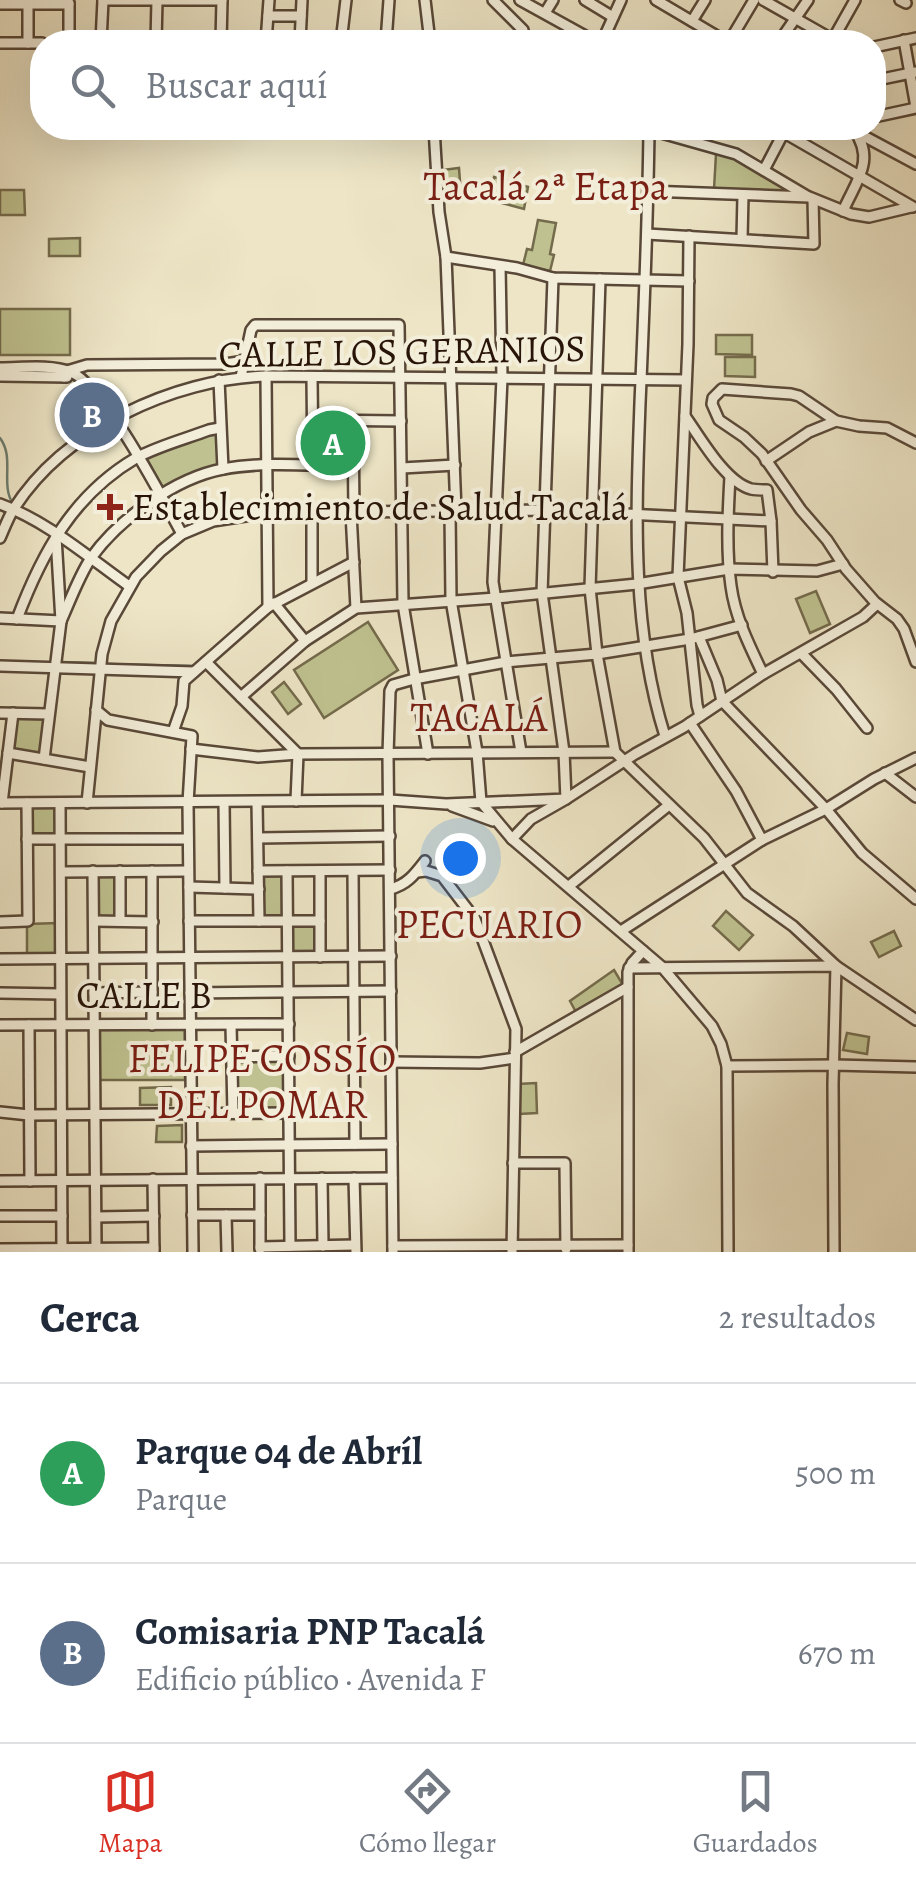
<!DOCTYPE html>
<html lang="es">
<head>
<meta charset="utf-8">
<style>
	:root { --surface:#fff; --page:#f6f6f7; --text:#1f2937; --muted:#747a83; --line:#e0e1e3; --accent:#d93025 }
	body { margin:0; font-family:Alegreya,serif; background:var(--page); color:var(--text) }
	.you { position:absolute; left:460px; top:858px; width:35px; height:35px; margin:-25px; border:8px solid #fff; border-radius:50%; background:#1a73e8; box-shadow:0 0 0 15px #1a73e833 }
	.badge { display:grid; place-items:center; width:65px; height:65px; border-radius:50%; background:var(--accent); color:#fff; font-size:32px; font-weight:700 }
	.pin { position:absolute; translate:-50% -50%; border:5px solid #fff; box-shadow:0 2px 10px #0006 }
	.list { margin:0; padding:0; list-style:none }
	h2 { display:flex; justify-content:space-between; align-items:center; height:130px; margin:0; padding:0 40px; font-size:42px }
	h2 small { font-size:32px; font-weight:400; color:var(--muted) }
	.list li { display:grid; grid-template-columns:65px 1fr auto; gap:30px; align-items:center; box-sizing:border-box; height:180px; padding:0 40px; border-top:2px solid var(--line) }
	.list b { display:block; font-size:38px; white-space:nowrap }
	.list p { margin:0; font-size:32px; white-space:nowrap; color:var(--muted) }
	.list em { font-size:32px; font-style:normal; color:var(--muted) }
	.icon { flex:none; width:55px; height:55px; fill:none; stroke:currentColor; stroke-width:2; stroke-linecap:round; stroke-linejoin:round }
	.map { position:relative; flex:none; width:916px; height:1252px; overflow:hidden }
	.search { position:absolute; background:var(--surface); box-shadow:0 10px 40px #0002; left:30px; right:30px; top:30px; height:110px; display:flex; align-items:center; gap:25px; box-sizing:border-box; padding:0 35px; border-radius:40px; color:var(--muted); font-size:38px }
	.sheet { height:490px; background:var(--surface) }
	nav { display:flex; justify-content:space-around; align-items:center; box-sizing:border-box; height:140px; border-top:2px solid var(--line); background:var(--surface); font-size:28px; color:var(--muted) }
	nav a { display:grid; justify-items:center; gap:5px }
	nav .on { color:var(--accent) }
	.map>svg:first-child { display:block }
	.green { fill:#bfc290; stroke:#746b4c; stroke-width:2.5 }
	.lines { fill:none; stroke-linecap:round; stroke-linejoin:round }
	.stream { stroke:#6c7b6c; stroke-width:2.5 }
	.minor-casing { stroke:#594838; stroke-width:14 }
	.minor { stroke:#f3eeda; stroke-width:9 }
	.poi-dot { fill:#8f2418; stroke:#f3eeda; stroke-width:4 }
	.labels { text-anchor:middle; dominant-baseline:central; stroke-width:8; stroke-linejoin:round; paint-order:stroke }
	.street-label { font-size:38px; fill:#281408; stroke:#f3eeda }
	.poi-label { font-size:38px; fill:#281408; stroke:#f3eeda; text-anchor:start }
	.neighbourhood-label { font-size:40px; fill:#7a1f14; stroke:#f3eeda }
</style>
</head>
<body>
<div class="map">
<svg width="916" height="1252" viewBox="0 0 916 1252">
	<rect width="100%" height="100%" fill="#ede5c6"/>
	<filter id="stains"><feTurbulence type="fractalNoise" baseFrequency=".002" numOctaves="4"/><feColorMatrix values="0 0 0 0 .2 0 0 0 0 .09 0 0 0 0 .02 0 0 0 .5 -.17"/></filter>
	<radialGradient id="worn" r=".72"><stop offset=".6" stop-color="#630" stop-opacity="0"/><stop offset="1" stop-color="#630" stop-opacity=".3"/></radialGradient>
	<!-- green -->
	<g class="green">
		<path d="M 716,154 L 732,155 L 791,193 L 714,189 Z"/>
		<path d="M 459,168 L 461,195 L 444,197 L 442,170 Z"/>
		<path d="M 494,177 L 528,187 L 524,209 L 491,200 Z"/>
		<path d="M 0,190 L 24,190 L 25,215 L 0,215 Z"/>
		<path d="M 538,220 L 556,223 L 550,254 L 554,255 L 550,271 L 523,265 L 527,249 L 532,250 Z"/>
		<path d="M 80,238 L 80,256 L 49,256 L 49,239 Z"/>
		<rect x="0" y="309" width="70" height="46"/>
		<path d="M 716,335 L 752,335 L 752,355 L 716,354 Z"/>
		<path d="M 725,357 L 755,357 L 755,377 L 725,376 Z"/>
		<path d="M 319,425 L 347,425 L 347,460 L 320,461 Z"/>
		<path d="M 214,432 L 217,434 L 218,468 L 163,488 L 146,457 L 187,440 Z"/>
		<path d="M 816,591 L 830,624 L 810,633 L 796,599 Z"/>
		<path d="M 368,622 L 398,670 L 324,718 L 294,670 Z"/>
		<path d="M 284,682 L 301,704 L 288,714 L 272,692 Z"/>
		<path d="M 15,715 L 46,717 L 43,755 L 11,752 Z"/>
		<path d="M 57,806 L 57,837 L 29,837 L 30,807 Z"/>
		<rect x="261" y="872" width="24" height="47"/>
		<path d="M 118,875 L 119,920 L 97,919 L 97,876 Z"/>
		<path d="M 726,911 L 753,935 L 739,950 L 713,926 Z"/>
		<path d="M 58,923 L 58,954 L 27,955 L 27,924 Z"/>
		<path d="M 291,926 L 317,926 L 317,951 L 291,952 Z"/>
		<path d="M 894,931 L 901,946 L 879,957 L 871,942 Z"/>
		<path d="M 614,970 L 623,985 L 577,1014 L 570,1001 Z"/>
		<path d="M 99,1028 L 185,1029 L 185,1080 L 99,1080 Z"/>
		<path d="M 847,1033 L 869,1037 L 867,1054 L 843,1050 Z"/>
		<path d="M 287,1059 L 286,1111 L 235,1111 L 236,1060 Z"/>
		<path d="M 536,1083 L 537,1113 L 519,1114 L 518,1084 Z"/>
		<path d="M 171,1087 L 171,1105 L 140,1105 L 140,1088 Z"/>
		<path d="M 182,1125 L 182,1142 L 156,1142 L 157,1126 Z"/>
	</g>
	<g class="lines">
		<!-- stream -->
		<g class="stream">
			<path d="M 0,438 C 15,458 0,484 13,504"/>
			<path d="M 60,662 L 97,663"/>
			<path d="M 105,664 L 197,666"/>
		</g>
		<!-- minor casing -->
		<g class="minor-casing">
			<g id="minor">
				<path d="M 103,0 L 222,0"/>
				<path d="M 425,0 L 430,42"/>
				<path d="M 493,0 L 523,30 L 524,38 L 527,42"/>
				<path d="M 520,0 L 596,42"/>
				<path d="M 585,0 L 613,17"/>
				<path d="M 656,0 L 727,42"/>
				<path d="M 763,0 L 837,42"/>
				<path d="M 900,0 L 906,3"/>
				<path d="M 69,3 L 69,42"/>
				<path d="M 0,4 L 69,4"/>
				<path d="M 28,4 L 28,43"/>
				<path d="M 545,13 L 553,0"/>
				<path d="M 268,16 L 301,16"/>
				<path d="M 692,21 L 705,0"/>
				<path d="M 904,40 L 916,107"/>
				<path d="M 832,41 L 855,0"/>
				<path d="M 101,42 L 103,0"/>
				<path d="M 156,42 L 157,0"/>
				<path d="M 221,42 L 222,0"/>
				<path d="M 266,42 L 269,0"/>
				<path d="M 300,42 L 302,0"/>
				<path d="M 341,42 L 346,0"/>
				<path d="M 386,42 L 389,0"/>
				<path d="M 564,42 L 570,28"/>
				<path d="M 602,42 L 621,0"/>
				<path d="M 729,42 L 754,0"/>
				<path d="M 779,42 L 808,0"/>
				<path d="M 0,43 L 42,43"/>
				<path d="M 874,47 L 916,38"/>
				<path d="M 882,79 L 916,72"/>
				<path d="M 879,116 L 916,108"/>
				<path d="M 434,128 L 439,212 L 446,257 L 456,511"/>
				<path d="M 776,128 L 913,207"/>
				<path d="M 647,129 L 736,154 L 807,196"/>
				<path d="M 649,129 C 648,221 644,312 640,403 C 636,515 631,628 665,736"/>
				<path d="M 860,134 L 916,164"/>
				<path d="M 764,170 L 785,130"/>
				<path d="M 648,191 L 809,197 L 851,214 L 869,217 L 911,207"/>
				<path d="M 843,211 C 856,181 876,160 854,130"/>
				<path d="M 647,234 L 814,244 L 813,199"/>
				<path d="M 689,236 L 688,344 L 678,577 L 687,613 L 697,705 L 700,716"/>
				<path d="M 742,239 L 743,195"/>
				<path d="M 446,257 L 517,268 L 553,278 L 689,281"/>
				<path d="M 500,266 L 502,378 L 493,582 L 521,752"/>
				<path d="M 600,279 L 590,588 L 597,654 L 615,752 L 704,838 L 747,893 L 793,926 L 836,966 L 916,1020"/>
				<path d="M 0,368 C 22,368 50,364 71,372 C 105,387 162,498 182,534"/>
				<path d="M 0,376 L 67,377"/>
				<path d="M 266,376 L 268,607"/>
				<path d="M 64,377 L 67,371 L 87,365 L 225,364 L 245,361"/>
				<path d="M 241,377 L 251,330 L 255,325 L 399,325 L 403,604 L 428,754"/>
				<path d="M 312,378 L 313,466"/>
				<path d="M 219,380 L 223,469"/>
				<path d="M 685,416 C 700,437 725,482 751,489 C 756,490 762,490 767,490 L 771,521 L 773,572"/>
				<path d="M 313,420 L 401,421"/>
				<path d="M 353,420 L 354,513"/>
				<path d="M 916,443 L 887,428 L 859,426 L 836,421 L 799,396 L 791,394 L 722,389 L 713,398 L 712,404 L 719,420 L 744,437 L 762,454 L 801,510 L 827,540 L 846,569 L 875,602 L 897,619 L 904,629 L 916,662"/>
				<path d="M 766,461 L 809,432 L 836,421"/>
				<path d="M 402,468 L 455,465"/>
				<path d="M 730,477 C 728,512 726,551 731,586 C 735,617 750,647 763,674"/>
				<path d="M 0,504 C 47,521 88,557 129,586"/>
				<path d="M 450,512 L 451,600 L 477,752 L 481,802 L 512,839 L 662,967 L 712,1026 L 721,1044 L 727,1066 L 728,1252"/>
				<path d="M 351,513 L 356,608"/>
				<path d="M 0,538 C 4,529 8,518 13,510 C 64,429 174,379 266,376 L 686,380"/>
				<path d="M 312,582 L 312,513"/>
				<path d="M 274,603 L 305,641"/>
				<path d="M 0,618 L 61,621"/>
				<path d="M 17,619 C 42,553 73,495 136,458 C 158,446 185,439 209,430 L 220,428"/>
				<path d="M 61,621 C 70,601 79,576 91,558 C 119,519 175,478 223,469 C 265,461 311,466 354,466"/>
				<path d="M 699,637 L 717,680 L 722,701 L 826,809 L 862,853 L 916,899"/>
				<path d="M 802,654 L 836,689 L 867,728"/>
				<path d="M 206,662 L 298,754 L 296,801"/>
				<path d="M 0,666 L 194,672"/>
				<path d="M 241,697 L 305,641 L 356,608 L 496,598 L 637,584 L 729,569 L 817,571 L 843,564"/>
				<path d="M 96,710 L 108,720 L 192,736 L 188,803 L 193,1252"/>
				<path d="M 0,713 L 48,714"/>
				<path d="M 690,723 L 736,791 L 762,840"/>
				<path d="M 173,732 L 182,706 L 184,681 L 268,607 L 354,562"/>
				<path d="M 191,749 L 258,757 L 298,754 L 615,752"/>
				<path d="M 8,753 L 90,767"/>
				<path d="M 44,759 L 61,621 L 56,537"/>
				<path d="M 885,773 L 916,797"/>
				<path d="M 224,802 L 225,888"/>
				<path d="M 257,802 L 259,921"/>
				<path d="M 0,803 L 390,800 L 446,804 L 566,799 L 564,752 L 542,593 L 553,278"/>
				<path d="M 2,803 L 13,713"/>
				<path d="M 60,803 L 62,1252"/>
				<path d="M 87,803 L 102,654 L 111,621 L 136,577 L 161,551 L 182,534 L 213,521 L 266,513 L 544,510 L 771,521"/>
				<path d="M 452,806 L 493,821"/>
				<path d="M 258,838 L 390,836"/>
				<path d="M 27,839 L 188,839"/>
				<path d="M 512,839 L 531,819 L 566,799 L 635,754 L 684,727 L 763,674 L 863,617 L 877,604"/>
				<path d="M 93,871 L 96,1247"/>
				<path d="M 120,871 L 120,921"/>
				<path d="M 258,871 L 390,870"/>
				<path d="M 287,871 L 290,1246"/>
				<path d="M 320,871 L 320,957"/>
				<path d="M 353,871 L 355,1144"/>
				<path d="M 61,872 L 188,871"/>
				<path d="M 417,872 L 426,871 L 442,876 L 475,919 L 516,1029 L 512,1252"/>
				<path d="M 569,886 L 669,805"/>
				<path d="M 189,887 L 259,889"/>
				<path d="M 390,889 C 407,885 415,874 425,861"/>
				<path d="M 94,921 L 153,922"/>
				<path d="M 189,921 L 320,921"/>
				<path d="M 0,922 L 28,921 L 27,803"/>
				<path d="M 621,931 L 762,840 L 826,809 L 874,779 L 916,758"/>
				<path d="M 0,959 L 391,956"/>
				<path d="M 629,968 L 836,966 L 833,1084 L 834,1252"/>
				<path d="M 0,993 L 60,994"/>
				<path d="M 94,993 L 152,992"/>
				<path d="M 190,993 L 391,991"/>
				<path d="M 0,1025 L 289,1024"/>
				<path d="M 29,1025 L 30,1181"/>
				<path d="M 152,1025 L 152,871"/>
				<path d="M 231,1025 L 233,1113"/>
				<path d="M 515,1052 L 628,987"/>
				<path d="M 232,1057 L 289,1056"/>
				<path d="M 391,1062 L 480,1063 L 515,1058"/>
				<path d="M 727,1066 L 834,1065 L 916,1067"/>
				<path d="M 0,1112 L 29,1115 L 290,1113"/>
				<path d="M 191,1146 L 392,1144"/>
				<path d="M 513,1163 L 565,1163 L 566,1249"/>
				<path d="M 260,1178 L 260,1249"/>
				<path d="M 322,1178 L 323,1246"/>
				<path d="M 354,1178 L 356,1252"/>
				<path d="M 153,1179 L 154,1252"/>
				<path d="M 0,1181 L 392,1178"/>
				<path d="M 192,1215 L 260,1215"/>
				<path d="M 226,1215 L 227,1252"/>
				<path d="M 0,1216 L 62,1216"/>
				<path d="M 96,1217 L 154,1216"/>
				<path d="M 393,1246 L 628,1245"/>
				<path d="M 260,1247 L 355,1245"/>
				<path d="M 0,1249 L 154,1248"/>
				<path d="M 393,1252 L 388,755 L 390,691 L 393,685 L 414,679 L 506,662 L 597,654 L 690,639 L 742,625"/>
				<path d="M 628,1252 L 628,972 L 632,963 L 643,951"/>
			</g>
		</g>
		<!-- minor -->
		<use href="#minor" class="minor"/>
	</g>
	<!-- markers -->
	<path class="poi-dot" d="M105 492h10v10h10v10h-10v10h-10v-10h-10v-10h10z"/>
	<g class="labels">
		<!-- street labels -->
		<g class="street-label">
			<text transform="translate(402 351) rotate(-1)">CALLE LOS GERANIOS</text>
			<text x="144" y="995">CALLE B</text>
		</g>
		<!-- poi labels -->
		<g class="poi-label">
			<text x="132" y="507">Establecimiento de Salud Tacalá</text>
		</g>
		<!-- neighbourhood labels -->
		<g class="neighbourhood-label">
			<text x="546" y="186">Tacalá 2ª Etapa</text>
			<text x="479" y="717">TACALÁ</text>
			<text x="489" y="924">PECUARIO</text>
			<text x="262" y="1058">FELIPE COSSÍO<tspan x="262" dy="46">DEL POMAR</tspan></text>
		</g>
	</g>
	<rect width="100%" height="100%" filter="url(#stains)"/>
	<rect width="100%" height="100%" fill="url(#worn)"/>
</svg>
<div class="you"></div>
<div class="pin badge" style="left:333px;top:443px;background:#2e9e5b">A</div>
<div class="pin badge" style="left:92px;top:415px;background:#5c6f8a">B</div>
<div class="search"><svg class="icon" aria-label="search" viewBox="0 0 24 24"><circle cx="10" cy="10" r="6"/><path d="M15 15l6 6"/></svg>Buscar aquí</div>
</div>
<section class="sheet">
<h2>Cerca<small>2 resultados</small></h2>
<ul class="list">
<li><span class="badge" style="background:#2e9e5b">A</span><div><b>Parque 04 de Abríl</b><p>Parque</p></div><em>500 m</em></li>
<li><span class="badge" style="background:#5c6f8a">B</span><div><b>Comisaria PNP Tacalá</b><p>Edificio público · Avenida F</p></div><em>670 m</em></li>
</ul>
</section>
<nav>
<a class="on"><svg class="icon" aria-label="map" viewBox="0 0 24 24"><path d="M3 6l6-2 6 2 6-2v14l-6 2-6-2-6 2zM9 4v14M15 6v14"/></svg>Mapa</a>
<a><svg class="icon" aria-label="directions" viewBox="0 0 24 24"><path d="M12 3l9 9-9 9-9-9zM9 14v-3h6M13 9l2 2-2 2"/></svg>Cómo llegar</a>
<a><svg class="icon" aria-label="saved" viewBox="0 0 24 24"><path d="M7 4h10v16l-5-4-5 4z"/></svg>Guardados</a>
</nav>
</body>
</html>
